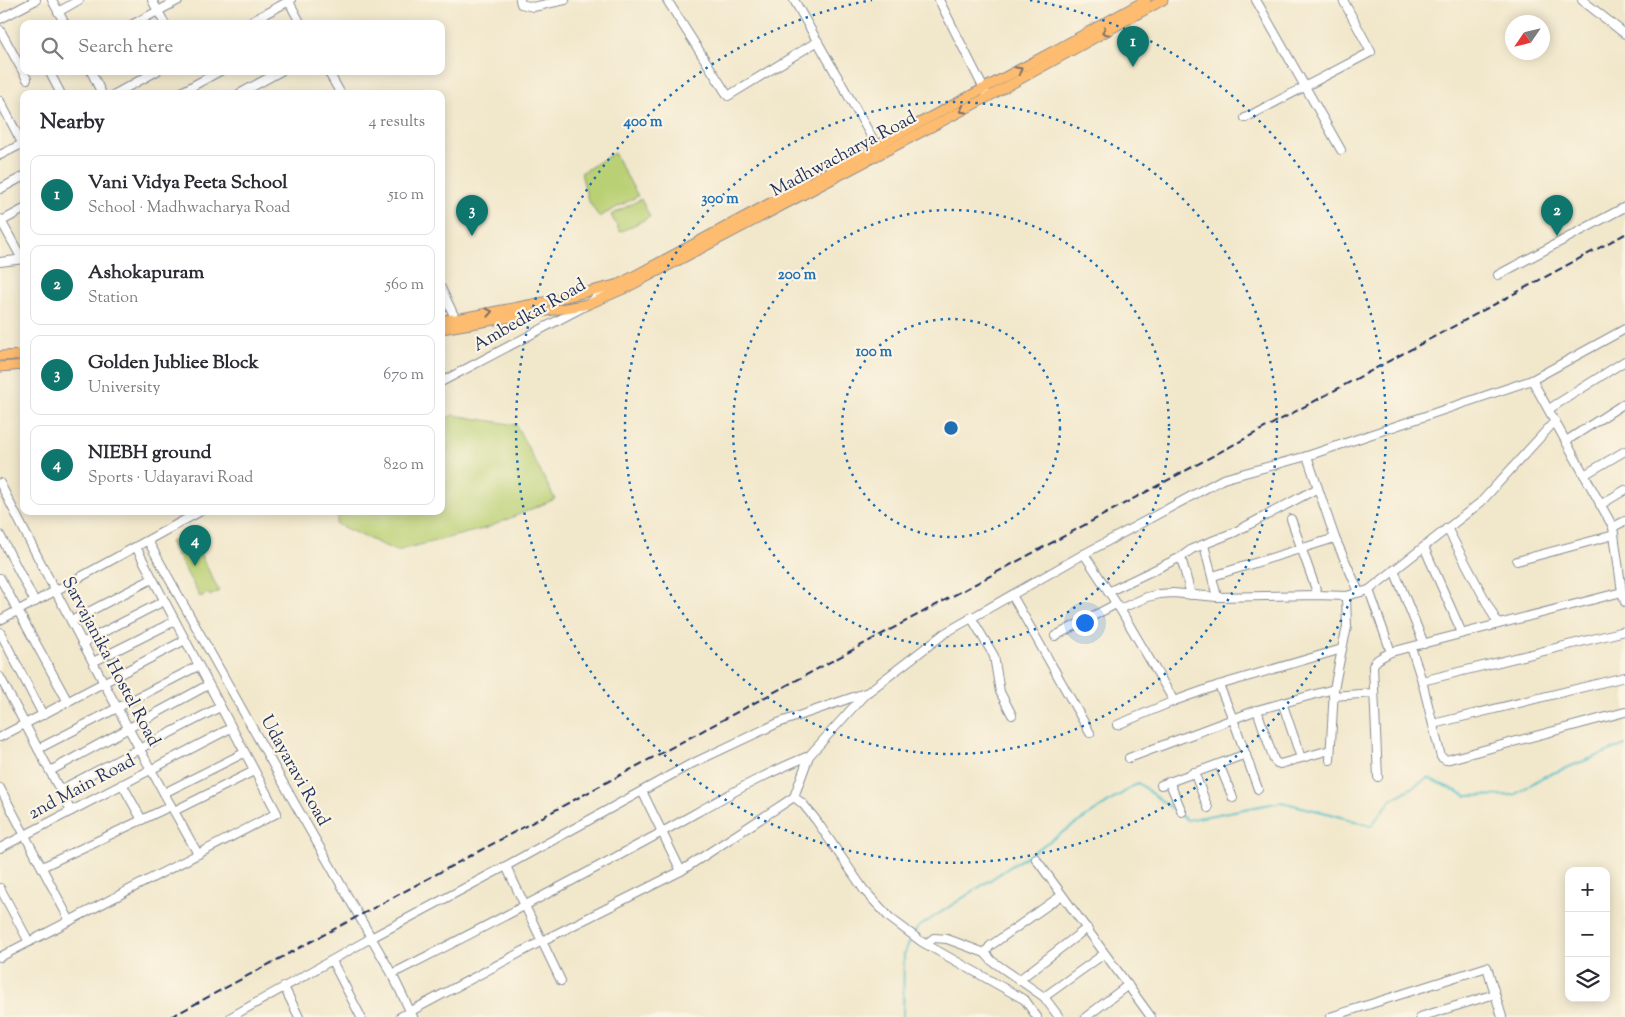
<!DOCTYPE html>
<html lang="en">
<head>
<meta charset="utf-8">
<style>
	:root { --surface:#fff; --page:#f7f7f7; --text:#2b2b33; --muted:#7c7c81; --line:#e1e1e2; --accent:#0f766e }
	body { margin:0; font-family:"Sorts Mill Goudy",serif; background:var(--page); color:var(--text) }
	.controls { position:absolute; right:15px; bottom:15px; display:grid; overflow:hidden; border-radius:10px; box-shadow:0 2px 12px #0003 }
	.controls button { width:45px; height:45px; display:grid; place-items:center; padding:0; border:0; border-bottom:1px solid var(--line); background:var(--surface); color:var(--text); font:25px sans-serif }
	.compass { position:absolute; left:1505px; top:15px; width:45px; height:45px; border-radius:50%; background:var(--surface); box-shadow:0 2px 12px #0003; rotate:235deg }
	.you { position:absolute; left:1084px; top:622px; width:18px; height:18px; margin:-12px; border:4px solid #fff; border-radius:50%; background:#1a73e8; box-shadow:0 0 0 8px #1a73e833 }
	.badge { display:grid; place-items:center; width:32px; height:32px; border-radius:50%; background:var(--accent); color:#fff; font-size:16px; font-weight:700 }
	.pin { position:absolute; translate:-50% -41px; filter:drop-shadow(0 1px 2px #0008) }
	.pin::after { content:''; position:absolute; top:26px; width:18px; height:15px; background:inherit; clip-path:polygon(0 0,100% 0,50% 100%) }
	.list { margin:0; padding:0; list-style:none }
	h2 { display:flex; justify-content:space-between; align-items:center; height:65px; margin:0; padding:0 20px; font-size:21px }
	h2 small { font-size:16px; font-weight:400; color:var(--muted) }
	.list li { display:grid; grid-template-columns:32px 1fr auto; gap:15px; align-items:center; box-sizing:border-box; height:80px; margin:0 10px 10px; padding:0 10px; border:1px solid var(--line); border-radius:10px }
	.list b { display:block; font-size:19px; white-space:nowrap }
	.list p { margin:0; font-size:16px; white-space:nowrap; color:var(--muted) }
	.list em { font-size:16px; font-style:normal; color:var(--muted) }
	.icon { flex:none; width:28px; height:28px; fill:none; stroke:currentColor; stroke-width:2; stroke-linecap:round; stroke-linejoin:round }
	.map { position:relative; flex:none; width:1625px; height:1017px; overflow:hidden }
	.search { position:absolute; background:var(--surface); box-shadow:0 2px 12px #0003; left:20px; top:20px; width:425px; height:55px; display:flex; align-items:center; gap:12px; box-sizing:border-box; padding:0 18px; border-radius:10px; color:var(--muted); font-size:19px }
	.panel { position:absolute; background:var(--surface); box-shadow:0 2px 12px #0003; left:20px; top:90px; width:425px; height:425px; border-radius:10px }
	.map>svg:first-child { display:block }
	.green { fill:#bad074; stroke:#6a8069 }
	.lines { fill:none; stroke-linecap:round; stroke-linejoin:round }
	.stream { stroke:#50bec7; stroke-width:2 }
	.minor-casing { stroke:#868b94; stroke-width:10 }
	.major-casing { stroke:#868b94; stroke-width:11 }
	.minor { stroke:#fff; stroke-width:8 }
	.major { stroke:#fdbc6f; stroke-width:9 }
	.rail { stroke:#1b2f5e; stroke-width:2; stroke-dasharray:8 4; stroke-linecap:butt }
	.oneway { stroke:#816e66 }
	.ring { fill:none; stroke:#1f6fb2; stroke-width:2.5; stroke-dasharray:2.5 5 }
	.labels { text-anchor:middle; dominant-baseline:central; stroke-width:4.5; stroke-linejoin:round; paint-order:stroke }
	.street-label { font-size:18px; fill:#1b2f5e; stroke:#fcf5e5 }
	.centre { fill:#1f6fb2; stroke:#fcf5e5; stroke-width:2.5 }
	.ring-label { font-size:15px; text-anchor:middle; font-weight:bold; fill:#1f6fb2; stroke:#fcf5e5; stroke-width:4.5; stroke-linejoin:round; paint-order:stroke }
</style>
</head>
<body>
<div class="map">
<svg width="1625" height="1017" viewBox="0 0 1625 1017">
	<rect width="100%" height="100%" fill="#fcf5e5"/>
	<filter id="ink" filterUnits="userSpaceOnUse"><feTurbulence type="fractalNoise" baseFrequency=".02" numOctaves="2"/><feDisplacementMap in="SourceGraphic" scale="10" xChannelSelector="R" yChannelSelector="G"/><feConvolveMatrix kernelMatrix="1 2 1 2 8 2 1 2 1" color-interpolation-filters="sRGB"/></filter>
	<filter id="wash" filterUnits="userSpaceOnUse"><feTurbulence type="fractalNoise" baseFrequency=".0096" numOctaves="4" result="noise"/><feDisplacementMap in="SourceGraphic" scale="20" xChannelSelector="R" yChannelSelector="G"/><feGaussianBlur stdDeviation="1.12" result="paint"/><feColorMatrix in="noise" values="0 0 0 0 0 0 0 0 0 0 0 0 0 0 0 0 0 1.4 0 .05"/><feComposite in="paint" operator="in"/></filter>
	<g filter="url(#wash)">
		<rect width="100%" height="100%" fill="#f1e7cb"/>
		<!-- green -->
		<g class="green">
			<path d="M 614,153 L 638,196 L 599,217 L 588,200 L 581,173 Z"/>
			<path d="M 641,199 L 650,217 L 620,232 L 611,215 Z"/>
			<path d="M 453,415 L 516,425 L 555,499 L 487,528 L 396,551 L 336,524 L 340,511 L 441,511 L 441,421 Z"/>
			<path d="M 189,532 L 219,591 L 210,596 L 208,593 L 200,597 L 170,542 Z"/>
		</g>
		<g class="lines">
			<!-- stream -->
			<g class="stream">
				<path d="M 915,932 L 917,928 L 1138,783 L 1187,820 L 1281,802 L 1331,814 L 1371,826 L 1391,800 L 1428,778 L 1467,796 L 1514,795 L 1543,777 L 1625,745"/>
				<path d="M 903,1017 L 904,954 L 912,936"/>
			</g>
		</g>
	</g>
	<g filter="url(#ink)">
		<g class="lines">
			<!-- minor casing -->
			<g class="minor-casing">
				<g id="minor">
					<path d="M 52,0 L 65,24"/>
					<path d="M 152,0 L 165,24"/>
					<path d="M 288,0 L 301,24"/>
					<path d="M 520,0 L 521,4 L 533,7 L 565,0"/>
					<path d="M 667,0 L 728,96 L 818,41"/>
					<path d="M 794,0 L 879,150"/>
					<path d="M 939,0 L 988,97"/>
					<path d="M 1256,0 L 1341,150"/>
					<path d="M 1582,0 L 1625,34"/>
					<path d="M 58,12 L 79,0"/>
					<path d="M 0,19 L 36,0"/>
					<path d="M 133,24 L 179,0"/>
					<path d="M 246,24 L 291,0"/>
					<path d="M 0,30 L 27,79"/>
					<path d="M 49,71 L 61,94"/>
					<path d="M 91,71 L 102,94"/>
					<path d="M 328,71 L 341,94"/>
					<path d="M 115,94 L 157,71"/>
					<path d="M 178,94 L 220,71"/>
					<path d="M 239,94 L 281,71"/>
					<path d="M 0,101 L 22,143"/>
					<path d="M 1245,118 L 1371,52 L 1343,0"/>
					<path d="M 0,155 L 24,143"/>
					<path d="M 0,189 L 24,176"/>
					<path d="M 0,219 L 22,259"/>
					<path d="M 0,222 L 24,209"/>
					<path d="M 0,262 L 24,259"/>
					<path d="M 1498,275 L 1625,207"/>
					<path d="M 441,288 L 457,322"/>
					<path d="M 1532,380 L 1613,527 L 1622,592 L 1625,602"/>
					<path d="M 441,382 L 589,304 L 605,288"/>
					<path d="M 1549,409 L 1625,361"/>
					<path d="M 1566,441 L 1625,403"/>
					<path d="M 1307,456 L 1335,538 L 1359,592"/>
					<path d="M 1584,475 L 1625,451"/>
					<path d="M 0,483 C 63,608 129,732 198,854"/>
					<path d="M 1600,505 L 1625,490"/>
					<path d="M 1291,519 L 1318,595"/>
					<path d="M 1613,527 L 1625,521"/>
					<path d="M 1447,528 L 1498,624"/>
					<path d="M 0,535 L 35,602"/>
					<path d="M 148,541 L 295,804 L 392,974 L 413,1017"/>
					<path d="M 1204,545 L 1217,597"/>
					<path d="M 1424,547 L 1462,633"/>
					<path d="M 1084,554 L 1120,609 L 1174,701"/>
					<path d="M 1181,557 L 1191,595"/>
					<path d="M 1517,561 L 1614,535"/>
					<path d="M 1394,570 L 1424,644"/>
					<path d="M 1213,576 L 1335,538"/>
					<path d="M 0,578 L 68,702"/>
					<path d="M 1369,590 L 1391,652 L 1622,592"/>
					<path d="M 1108,592 L 1181,557 L 1192,549 L 1235,532 L 1318,488"/>
					<path d="M 1012,595 L 1090,733"/>
					<path d="M 1120,609 L 1147,597 L 1160,594 L 1173,593 L 1217,597 L 1318,595 L 1346,596 L 1369,590 L 1481,502 L 1555,421"/>
					<path d="M 971,617 L 994,656 L 1000,692 L 1012,715"/>
					<path d="M 0,620 L 55,591 L 201,511"/>
					<path d="M 71,621 L 152,579"/>
					<path d="M 0,632 L 43,715"/>
					<path d="M 1055,636 L 1116,604"/>
					<path d="M 82,643 L 164,601"/>
					<path d="M 1411,647 L 1422,681 L 1441,757 L 1446,760 L 1625,712"/>
					<path d="M 93,662 L 175,621"/>
					<path d="M 0,677 L 71,811"/>
					<path d="M 1422,681 L 1625,631"/>
					<path d="M 1219,685 L 1233,719 L 1258,789"/>
					<path d="M 1333,696 L 1374,693"/>
					<path d="M 1282,702 L 1301,758"/>
					<path d="M 1257,710 L 1274,760 L 1277,763 L 1280,764 L 1330,750"/>
					<path d="M 1433,724 L 1625,677"/>
					<path d="M 1117,725 L 1174,701 L 1219,685 L 1342,649 L 1347,627 L 1346,596"/>
					<path d="M 0,737 L 185,640"/>
					<path d="M 38,749 L 198,666"/>
					<path d="M 1129,758 L 1257,710 L 1334,689"/>
					<path d="M 1330,760 L 1334,689 L 1342,649"/>
					<path d="M 1219,764 L 1233,798"/>
					<path d="M 50,771 L 208,685"/>
					<path d="M 1194,772 L 1208,808"/>
					<path d="M 1378,777 L 1373,666 C 1375,659 1384,656 1391,652"/>
					<path d="M 1169,781 L 1182,812"/>
					<path d="M 122,784 L 142,820"/>
					<path d="M 1161,785 L 1246,754"/>
					<path d="M 0,788 L 70,921"/>
					<path d="M 60,790 L 220,707"/>
					<path d="M 642,791 L 681,871"/>
					<path d="M 164,793 L 244,753"/>
					<path d="M 794,797 L 803,804 L 816,820 L 864,890 L 890,918 L 922,942 L 1025,1000 L 1037,1017"/>
					<path d="M 174,811 L 254,771"/>
					<path d="M 0,848 L 231,728"/>
					<path d="M 1036,859 L 1151,1017"/>
					<path d="M 506,866 L 561,981"/>
					<path d="M 42,867 L 171,806"/>
					<path d="M 0,888 L 29,942"/>
					<path d="M 926,944 L 934,938 L 947,939 L 985,953"/>
					<path d="M 0,957 L 277,813 L 136,547"/>
					<path d="M 332,961 L 361,1017"/>
					<path d="M 392,974 C 479,930 565,885 651,838 C 703,810 753,778 809,756"/>
					<path d="M 1019,980 L 1087,928"/>
					<path d="M 284,987 L 299,1017"/>
					<path d="M 1044,997 L 1104,954"/>
					<path d="M 231,1017 L 371,938 L 506,866 L 689,765 L 778,723 L 868,692 L 945,633 L 1084,554 L 1223,479 L 1307,456 L 1532,380 L 1625,329"/>
					<path d="M 400,1017 L 542,941 L 681,871 L 794,797 L 809,756 L 866,693"/>
					<path d="M 1059,1017 L 1044,997 L 992,961 L 985,953 L 990,946 L 1062,895"/>
					<path d="M 1086,1017 L 1128,985"/>
					<path d="M 1330,1017 L 1487,967 L 1502,1017"/>
					<path d="M 1420,1017 L 1495,994"/>
				</g>
			</g>
			<!-- major casing -->
			<g class="major-casing">
				<g id="major">
					<path d="M 441,320 L 456,319 L 554,300 L 619,284 L 1059,48 L 1146,0"/>
					<path d="M 441,329 L 589,304 L 628,287 L 988,97 L 1163,0"/>
					<path d="M 0,356 L 24,355"/>
					<path d="M 0,367 L 24,365"/>
				</g>
			</g>
			<!-- minor -->
			<use href="#minor" class="minor"/>
			<!-- major -->
			<use href="#major" class="major"/>
			<!-- rail -->
			<path class="rail" d="M 171,1017 L 1625,234"/>
		</g>
		<!-- one-way arrows -->
		<defs><path id="oneway-chevron" d="M-2-3.5L2.5 0L-2 3.5" fill="none" stroke-width="1.6" stroke-linecap="round" stroke-linejoin="round" transform="scale(1.25)"/></defs>
		<g class="oneway">
			<use href="#oneway-chevron" transform="translate(1105 32) rotate(151)"/>
			<use href="#oneway-chevron" transform="translate(1019 70) rotate(-28)"/>
			<use href="#oneway-chevron" transform="translate(963 110) rotate(152)"/>
			<use href="#oneway-chevron" transform="translate(489 312) rotate(-11)"/>
		</g>
	</g>
	<!-- distance rings -->
	<g class="ring">
		<circle cx="951" cy="428" r="109"/>
		<circle cx="951" cy="428" r="218"/>
		<circle cx="951" cy="428" r="326"/>
		<path d="M1030 0A435 435 0 1 1 872 0"/>
	</g>
	<g class="labels">
		<!-- street labels -->
		<g class="street-label">
			<text transform="translate(844 155) rotate(-28)">Madhwacharya Road</text>
			<text transform="translate(530 316) rotate(-30)">Ambedkar Road</text>
			<text transform="translate(110 662) rotate(62)">Sarvajanika Hostel Road</text>
			<text transform="translate(294 771) rotate(61)">Udayaravi Road</text>
			<text transform="translate(82 788) rotate(-28)">2nd Main Road</text>
		</g>
	</g>
	<circle cx="951" cy="428" r="8" class="centre"/>
	<g class="ring-label">
		<text x="643" y="126">400 m</text>
		<text x="720" y="203">300 m</text>
		<text x="797" y="279">200 m</text>
		<text x="874" y="356">100 m</text>
	</g>
</svg>
<div class="controls">
<button>+</button>
<button>−</button>
<button><svg class="icon" aria-label="layers" viewBox="0 0 24 24"><path d="M12 4l9 5-9 5-9-5zM3 14l9 5 9-5"/></svg></button>
</div>
<svg class="compass" viewBox="-18 -18 36 36"><path d="M0-13l5 13h-10z" fill="#e53935"/><path d="M0 13l5-13h-10z" fill="#7c7c81"/></svg>
<div class="you"></div>
<div class="pin badge" style="left:1133px;top:67px">1</div>
<div class="pin badge" style="left:1557px;top:236px">2</div>
<div class="pin badge" style="left:472px;top:236px">3</div>
<div class="pin badge" style="left:195px;top:566px">4</div>
<div class="search"><svg class="icon" aria-label="search" viewBox="0 0 24 24"><circle cx="10" cy="10" r="6"/><path d="M15 15l6 6"/></svg>Search here</div>
<section class="panel">
<h2>Nearby<small>4 results</small></h2>
<ul class="list">
<li><span class="badge">1</span><div><b>Vani Vidya Peeta School</b><p>School · Madhwacharya Road</p></div><em>510 m</em></li>
<li><span class="badge">2</span><div><b>Ashokapuram</b><p>Station</p></div><em>560 m</em></li>
<li><span class="badge">3</span><div><b>Golden Jubliee Block</b><p>University</p></div><em>670 m</em></li>
<li><span class="badge">4</span><div><b>NIEBH ground</b><p>Sports · Udayaravi Road</p></div><em>820 m</em></li>
</ul>
</section>
</div>
</body>
</html>
